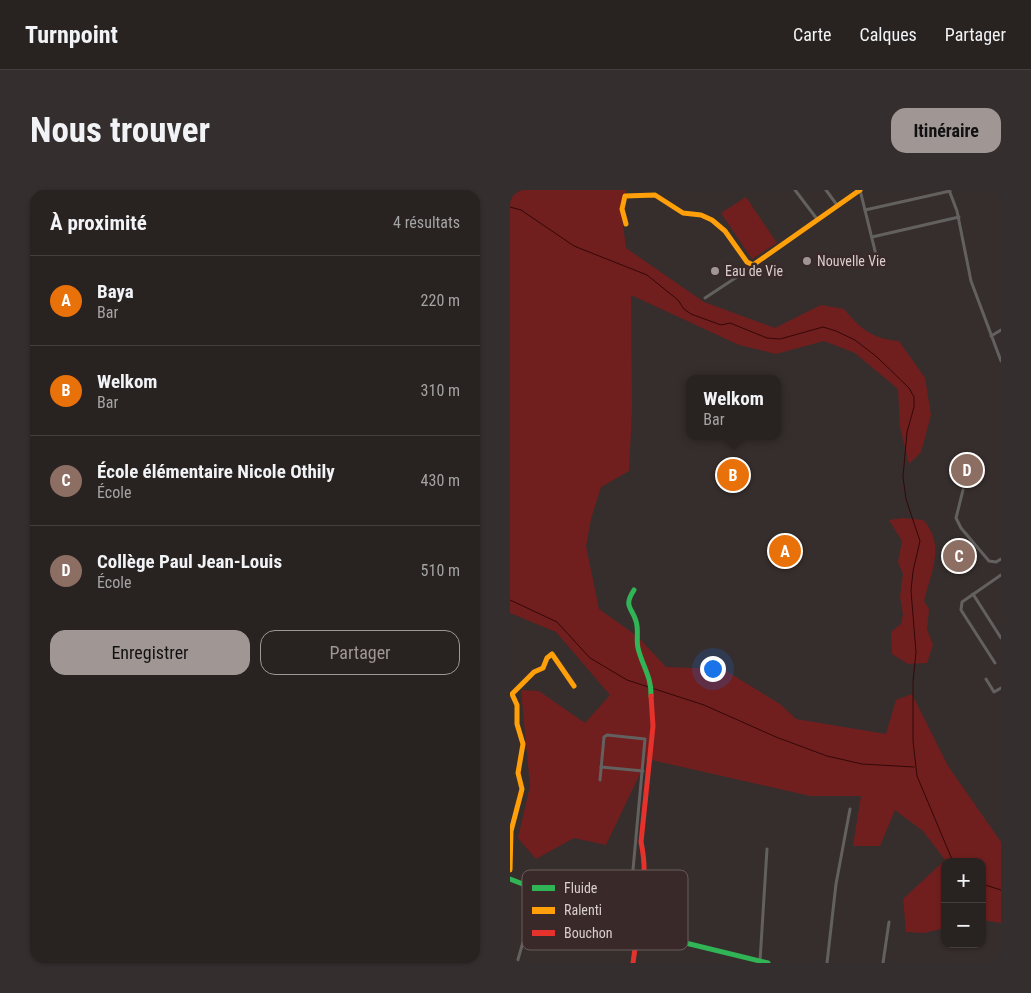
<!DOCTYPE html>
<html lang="fr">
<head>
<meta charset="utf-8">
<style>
	:root { --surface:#282221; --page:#342f2e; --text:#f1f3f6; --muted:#a5a4a5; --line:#443f3f; --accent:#a09795 }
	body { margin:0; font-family:"Roboto Condensed",sans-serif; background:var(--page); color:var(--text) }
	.controls { position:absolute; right:15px; bottom:15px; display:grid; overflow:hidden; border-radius:10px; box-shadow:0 1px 4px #0004 }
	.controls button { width:45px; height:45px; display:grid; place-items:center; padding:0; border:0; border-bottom:1px solid var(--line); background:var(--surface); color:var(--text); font:25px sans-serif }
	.you { position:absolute; left:202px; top:478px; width:18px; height:18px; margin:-12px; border:4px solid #fff; border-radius:50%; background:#1a73e8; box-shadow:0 0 0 8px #1a73e833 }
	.badge { display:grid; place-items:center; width:32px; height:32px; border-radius:50%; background:var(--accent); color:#fff; font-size:16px; font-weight:700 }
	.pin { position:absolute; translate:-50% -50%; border:2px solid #fff; box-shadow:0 1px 5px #0006 }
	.popup { position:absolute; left:176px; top:185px; width:95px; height:65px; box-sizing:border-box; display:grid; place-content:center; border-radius:10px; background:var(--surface); filter:drop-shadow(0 1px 4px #0005); font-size:16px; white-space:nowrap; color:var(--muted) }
	.popup b { font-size:19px; color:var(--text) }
	.popup::after { content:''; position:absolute; left:50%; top:100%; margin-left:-10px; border:10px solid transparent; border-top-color:var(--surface) }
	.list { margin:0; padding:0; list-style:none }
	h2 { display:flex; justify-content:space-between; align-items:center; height:65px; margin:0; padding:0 20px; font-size:21px }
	h2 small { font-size:16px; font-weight:400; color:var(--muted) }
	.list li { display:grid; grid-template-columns:32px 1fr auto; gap:15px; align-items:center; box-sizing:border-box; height:90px; padding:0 20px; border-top:1px solid var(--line) }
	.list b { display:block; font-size:19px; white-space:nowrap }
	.list p { margin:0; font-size:16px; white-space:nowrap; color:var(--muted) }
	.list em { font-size:16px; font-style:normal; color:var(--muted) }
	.actions { display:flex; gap:10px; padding:15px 20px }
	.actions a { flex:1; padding:11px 0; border:1px solid var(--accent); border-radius:15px; text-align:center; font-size:18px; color:var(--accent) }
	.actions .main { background:var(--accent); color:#111 }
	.map { position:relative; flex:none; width:491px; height:773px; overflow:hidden; border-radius:15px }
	header { display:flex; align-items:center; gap:30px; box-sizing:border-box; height:70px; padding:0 25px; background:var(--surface); border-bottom:1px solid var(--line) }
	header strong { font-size:24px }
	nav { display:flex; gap:28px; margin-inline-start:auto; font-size:18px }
	.intro { display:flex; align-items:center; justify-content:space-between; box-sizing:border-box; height:120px; padding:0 30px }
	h1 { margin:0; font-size:35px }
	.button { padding:12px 22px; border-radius:15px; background:var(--accent); color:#111; font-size:18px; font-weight:700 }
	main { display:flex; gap:30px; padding:0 30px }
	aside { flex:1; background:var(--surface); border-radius:15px; box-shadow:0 1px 4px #0004 }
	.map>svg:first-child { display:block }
	.green { fill:#701f1e }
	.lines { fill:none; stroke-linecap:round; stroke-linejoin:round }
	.stream { stroke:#340808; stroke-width:1 }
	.street { stroke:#636060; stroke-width:3 }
	.fast { stroke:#30b455; stroke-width:5 }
	.slow { stroke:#ff9f0a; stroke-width:5 }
	.jam { stroke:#e5322d; stroke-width:5 }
	.poi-dot { fill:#a09795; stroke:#392a29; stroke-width:2 }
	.labels { text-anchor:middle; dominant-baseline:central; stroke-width:5; stroke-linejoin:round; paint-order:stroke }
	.poi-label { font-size:14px; fill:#d9cfce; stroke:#392a29; text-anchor:start }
	.key { fill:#392a29; stroke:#695c5b; stroke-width:1 }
	.key-label { font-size:14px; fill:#d9cfce }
</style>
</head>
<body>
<header>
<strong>Turnpoint</strong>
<nav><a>Carte</a><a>Calques</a><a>Partager</a></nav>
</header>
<div class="intro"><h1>Nous trouver</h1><a class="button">Itinéraire</a></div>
<main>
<aside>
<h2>À proximité<small>4 résultats</small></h2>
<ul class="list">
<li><span class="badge" style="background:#e8710a">A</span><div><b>Baya</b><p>Bar</p></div><em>220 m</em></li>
<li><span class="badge" style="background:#e8710a">B</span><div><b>Welkom</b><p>Bar</p></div><em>310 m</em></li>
<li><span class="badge" style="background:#8d6e63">C</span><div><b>École élémentaire Nicole Othily</b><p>École</p></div><em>430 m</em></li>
<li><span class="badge" style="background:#8d6e63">D</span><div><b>Collège Paul Jean-Louis</b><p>École</p></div><em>510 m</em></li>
</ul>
<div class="actions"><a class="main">Enregistrer</a><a>Partager</a></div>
</aside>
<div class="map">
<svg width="491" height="773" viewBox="0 0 491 773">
	<rect width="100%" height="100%" fill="#362e2c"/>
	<!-- green -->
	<g class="green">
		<path d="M 0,0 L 116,0 L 112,27 L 116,58 L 194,112 L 265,138 L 311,115 L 334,119 C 351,139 362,149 389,151 L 415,188 L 421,225 L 411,262 L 399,274 L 390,237 L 388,199 L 345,163 L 314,151 L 266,164 L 229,155 L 121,105 L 122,219 L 119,281 L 91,297 L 81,329 L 76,356 L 89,419 L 127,446 L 156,477 L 213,479 L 270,514 L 286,529 L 376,544 L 386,510 L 402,504 L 438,576 L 491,652 L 491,733 L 472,730 L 472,672 L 435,672 L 435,738 L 414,743 L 396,742 L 393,709 L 435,670 L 413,641 L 385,620 L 370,656 L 343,656 L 351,606 L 300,606 L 137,569 L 96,655 L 64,648 L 26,669 L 8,648 L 20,596 L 11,500 L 29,501 L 75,533 L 100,505 L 46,442 L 0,423 Z"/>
		<path d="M 236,7 L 267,53 L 242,69 L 211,23 Z"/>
		<path d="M 393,328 L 413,330 C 436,354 421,382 414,411 L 419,419 L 417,439 L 423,455 L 417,473 L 398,474 L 382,464 L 381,442 L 391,434 L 393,424 L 390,407 L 393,384 L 388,372 L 392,351 L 379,330 Z"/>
	</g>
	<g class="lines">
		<!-- stream -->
		<g class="stream">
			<path d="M 0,17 L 11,20 L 64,56 L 137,85 L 168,110 L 174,119 L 181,124 L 211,135 L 220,133 L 257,148 L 270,149 L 313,137 L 326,141 L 345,150 L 367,167 L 399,198 L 404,207 L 404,217 L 397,242 L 393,287 L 396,309 L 410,351 L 403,381 L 401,401 L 406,462 L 403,492 L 403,551 L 407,586 L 441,667 L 445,672"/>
			<path d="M 0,410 L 47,432 L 80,468 L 117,490 L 194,515 L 266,547 L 317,566 L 352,574 L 404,577"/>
			<path d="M 472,694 L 491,700"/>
		</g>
		<!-- street -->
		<g class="street">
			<path d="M 285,0 L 307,29"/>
			<path d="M 316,0 L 327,15"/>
			<path d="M 350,0 L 368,73"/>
			<path d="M 439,0 L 447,21 L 461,91 L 491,171"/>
			<path d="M 355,20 L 440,1"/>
			<path d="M 362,47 L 449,27"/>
			<path d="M 195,108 L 242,77 L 241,75"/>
			<path d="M 481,146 L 491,140"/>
			<path d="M 453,300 L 446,328 L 451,338 L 479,371 L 486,372 L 491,369"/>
			<path d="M 463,404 L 491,448"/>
			<path d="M 485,473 L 451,420 L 452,412 L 491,385"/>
			<path d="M 476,489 L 484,502 L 491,498"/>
			<path d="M 91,577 L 133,581"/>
			<path d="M 90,590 L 94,547 L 97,545 L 135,549 L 118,734"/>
			<path d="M 250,771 L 257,659"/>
			<path d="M 7,773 L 28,700"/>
			<path d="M 317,773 L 326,694 L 340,619"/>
			<path d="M 373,773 L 379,732"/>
		</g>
		<!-- fast -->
		<g class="fast">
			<path d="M 124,400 C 113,417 122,417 126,431 C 129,440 126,450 128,458 C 132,475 142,488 141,506"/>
			<path d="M 0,689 L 151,747 L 258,773"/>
		</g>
		<!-- slow -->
		<g class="slow">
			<path d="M 116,34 L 112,19 L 115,6 L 145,5 L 173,23 L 191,25 L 202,30 L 215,41 L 237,72 L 243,75 L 350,0"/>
			<path d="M 0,680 L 1,641 L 12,599 L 8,583 L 13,554 L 7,534 L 7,515 L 2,504 L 24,482 L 33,478 L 37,468 L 42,464 L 64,496"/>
		</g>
		<!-- jam -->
		<path class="jam" d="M 123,773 C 128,732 140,693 131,652 L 143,536 L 141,506"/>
	</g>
	<!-- markers -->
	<g class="poi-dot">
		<circle cx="297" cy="71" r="5"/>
		<circle cx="205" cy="81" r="5"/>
	</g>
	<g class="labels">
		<!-- poi labels -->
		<g class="poi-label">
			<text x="307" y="71">Nouvelle Vie</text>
			<text x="215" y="81">Eau de Vie</text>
		</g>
	</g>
	<!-- legend -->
	<rect x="12" y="680" width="166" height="80" rx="8" class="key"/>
	<rect x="22" y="695" width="23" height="6" fill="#30b455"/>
	<rect x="22" y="717" width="23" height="7" fill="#ff9f0a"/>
	<rect x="22" y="740" width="23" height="6" fill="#e5322d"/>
	<g class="key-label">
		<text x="54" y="703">Fluide</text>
		<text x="54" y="725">Ralenti</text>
		<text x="54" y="748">Bouchon</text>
	</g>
</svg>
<div class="controls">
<button>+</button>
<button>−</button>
</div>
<div class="you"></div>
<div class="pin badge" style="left:275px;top:361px;background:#e8710a">A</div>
<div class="pin badge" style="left:223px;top:285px;background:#e8710a">B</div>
<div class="popup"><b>Welkom</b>Bar</div>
<div class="pin badge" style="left:449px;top:366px;background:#8d6e63">C</div>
<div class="pin badge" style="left:457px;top:280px;background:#8d6e63">D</div>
</div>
</main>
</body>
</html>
